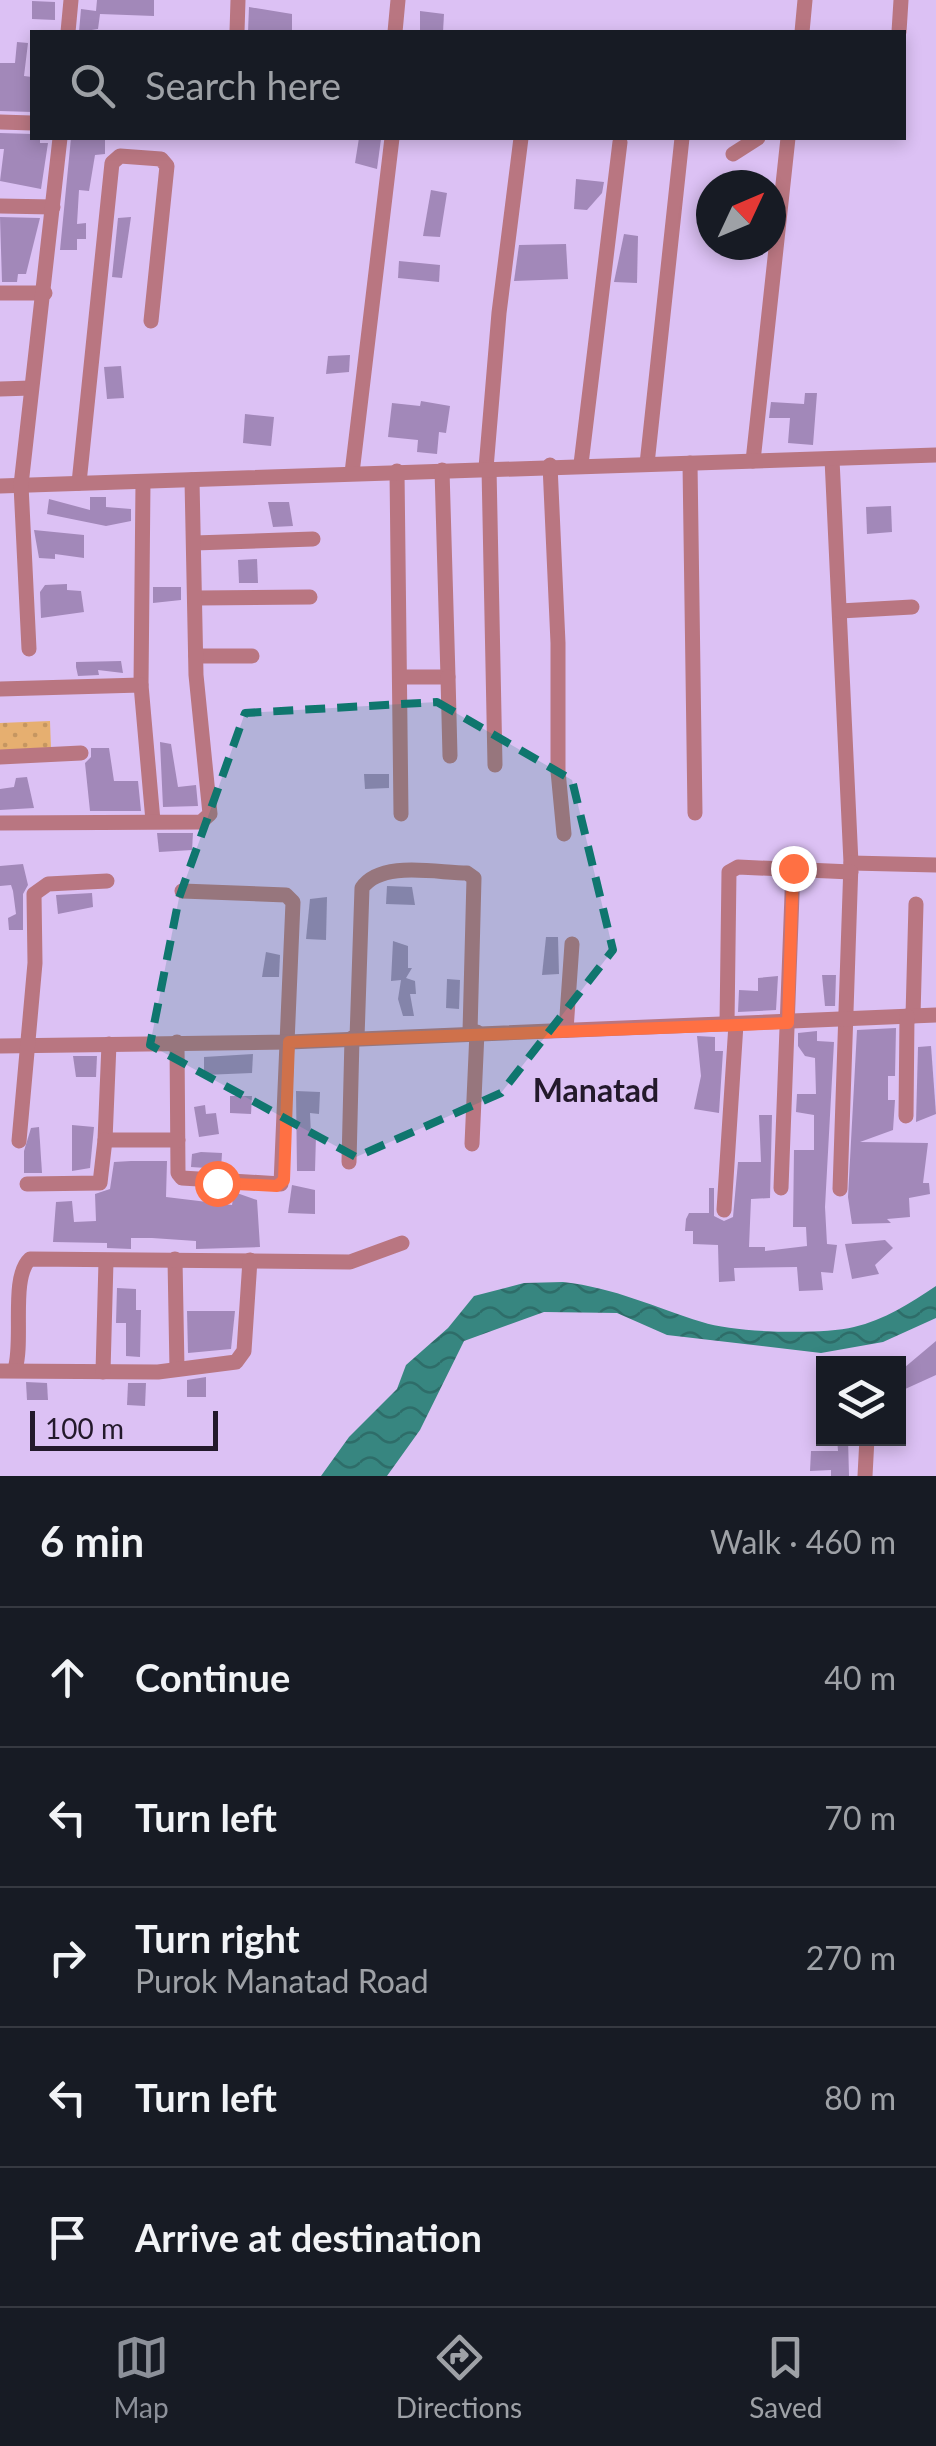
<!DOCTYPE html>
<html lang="en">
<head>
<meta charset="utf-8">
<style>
	:root { --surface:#171b24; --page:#20242c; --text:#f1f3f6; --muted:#9ea1a6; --line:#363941; --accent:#8c9099 }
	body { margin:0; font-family:Lato,sans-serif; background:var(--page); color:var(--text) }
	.controls { position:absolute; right:30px; bottom:30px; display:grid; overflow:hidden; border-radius:0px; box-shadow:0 5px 15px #0003 }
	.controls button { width:90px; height:90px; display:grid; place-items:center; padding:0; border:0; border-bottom:2px solid var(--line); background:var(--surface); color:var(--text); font:50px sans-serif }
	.compass { position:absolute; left:696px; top:170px; width:90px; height:90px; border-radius:50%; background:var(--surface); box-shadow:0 5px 15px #0003; rotate:46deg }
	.scale { position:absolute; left:30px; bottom:25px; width:188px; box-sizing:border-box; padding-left:10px; border:5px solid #23192b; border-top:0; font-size:28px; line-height:35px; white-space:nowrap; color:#23192b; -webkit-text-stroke:8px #dcc1f4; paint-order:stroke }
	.stop { position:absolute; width:30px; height:30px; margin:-22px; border:8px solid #ff7043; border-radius:50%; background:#fff }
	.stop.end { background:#ff7043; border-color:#fff; box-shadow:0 2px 10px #0008 }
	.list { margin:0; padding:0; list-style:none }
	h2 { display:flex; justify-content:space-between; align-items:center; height:130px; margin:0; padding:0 40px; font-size:42px }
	h2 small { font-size:32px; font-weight:400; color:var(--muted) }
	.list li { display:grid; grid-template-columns:65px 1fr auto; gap:30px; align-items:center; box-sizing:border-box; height:140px; padding:0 40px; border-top:2px solid var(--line) }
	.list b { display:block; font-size:38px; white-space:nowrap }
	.list p { margin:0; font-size:32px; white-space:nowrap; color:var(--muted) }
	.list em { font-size:32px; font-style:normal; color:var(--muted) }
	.icon { flex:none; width:55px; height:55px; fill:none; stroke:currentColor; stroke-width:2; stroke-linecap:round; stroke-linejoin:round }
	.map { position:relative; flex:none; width:936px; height:1476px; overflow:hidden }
	.search { position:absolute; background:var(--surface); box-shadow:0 5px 15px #0003; left:30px; right:30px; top:30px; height:110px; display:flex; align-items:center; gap:25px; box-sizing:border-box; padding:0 35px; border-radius:0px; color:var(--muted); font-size:38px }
	.sheet { height:830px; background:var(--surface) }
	nav { display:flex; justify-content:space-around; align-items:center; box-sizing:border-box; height:140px; border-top:2px solid var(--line); background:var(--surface); font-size:28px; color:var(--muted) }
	nav a { display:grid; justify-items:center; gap:5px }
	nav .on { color:var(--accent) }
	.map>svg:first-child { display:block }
	.grass { fill:url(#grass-dots) }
	.water { fill:url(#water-waves) }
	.building { fill:#a288b9 }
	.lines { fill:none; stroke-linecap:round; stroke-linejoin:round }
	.minor { stroke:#b97681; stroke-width:15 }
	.route { stroke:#ff7043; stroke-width:12 }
	.marked { fill:#0f766e; fill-opacity:0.2; stroke:#0f766e; stroke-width:8; stroke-dasharray:20 12; stroke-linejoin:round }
	.labels { text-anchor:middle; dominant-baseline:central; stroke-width:8; stroke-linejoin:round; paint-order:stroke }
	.neighbourhood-label { font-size:32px; font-weight:bold; fill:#23192b; stroke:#dcc1f4 }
</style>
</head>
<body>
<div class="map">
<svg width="936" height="1476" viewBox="0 0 936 1476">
	<defs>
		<pattern id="grass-dots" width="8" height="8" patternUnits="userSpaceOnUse" patternTransform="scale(2.5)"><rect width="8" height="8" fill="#e6af70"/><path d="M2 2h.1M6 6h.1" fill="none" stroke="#c59661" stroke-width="1.8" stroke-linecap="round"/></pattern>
		<pattern id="water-waves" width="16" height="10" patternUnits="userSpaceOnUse" patternTransform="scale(2.5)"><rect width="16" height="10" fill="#378680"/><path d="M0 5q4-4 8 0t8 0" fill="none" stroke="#2e6d69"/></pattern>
	</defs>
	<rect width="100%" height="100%" fill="#dcc1f4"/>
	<!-- grass -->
	<path class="grass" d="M 50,721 L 51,749 L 0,752 L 0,723 Z"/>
	<!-- water -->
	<path class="water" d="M 563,1282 C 616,1288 653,1307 702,1322 C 736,1333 820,1335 854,1327 C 884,1320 911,1303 936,1286 L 936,1318 L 883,1342 L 821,1353 L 667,1335 L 617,1313 L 544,1312 L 464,1341 L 420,1430 L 387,1476 L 321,1476 L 349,1437 L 397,1389 L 406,1365 L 448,1328 L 474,1296 L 524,1283 Z"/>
	<!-- building -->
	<g class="building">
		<path d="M 97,0 L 154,0 L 154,16 L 100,14 L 98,29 L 79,32 L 81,9 L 96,11 Z"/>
		<path d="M 32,1 L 55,2 L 55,20 L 32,19 Z"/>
		<path d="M 249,7 L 292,14 L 292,32 L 248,32 Z"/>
		<path d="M 420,11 L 444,14 L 443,32 L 420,32 Z"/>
		<path d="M 17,42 L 28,43 L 24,76 L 32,77 L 32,112 L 0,111 L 0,63 L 15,63 Z"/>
		<path d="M 0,133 L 32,134 L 40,138 L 40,143 L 48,143 L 41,189 L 0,181 L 4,149 L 0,149 Z"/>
		<path d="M 71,138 L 105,138 L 105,154 L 95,155 L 89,191 L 79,190 L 77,224 L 86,223 L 86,239 L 77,239 L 77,250 L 60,250 Z"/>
		<path d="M 359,138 L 381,139 L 377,169 L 355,163 Z"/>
		<path d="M 576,179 L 604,182 L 602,193 L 587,210 L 574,209 Z"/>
		<path d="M 431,190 L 447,193 L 440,237 L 423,236 Z"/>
		<path d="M 0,217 L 40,218 L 26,274 L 18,274 L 17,282 L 2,282 Z"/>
		<path d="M 131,217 L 122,278 L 112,277 L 118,218 Z"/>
		<path d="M 624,234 L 638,236 L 637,283 L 614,282 Z"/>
		<path d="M 566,244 L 568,279 L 514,281 L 519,245 Z"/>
		<path d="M 399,261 L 440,265 L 439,282 L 398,278 Z"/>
		<path d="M 350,355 L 349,372 L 326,374 L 328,356 Z"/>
		<path d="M 121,366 L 124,398 L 107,399 L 104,367 Z"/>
		<path d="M 805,393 L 817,393 L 813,445 L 788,443 L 790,418 L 769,418 L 771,402 L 804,404 Z"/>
		<path d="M 421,401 L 450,406 L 446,433 L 439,432 L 437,454 L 417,452 L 418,440 L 388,437 L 392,403 L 420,406 Z"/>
		<path d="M 245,414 L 274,417 L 271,446 L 243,443 Z"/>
		<path d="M 90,497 L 106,497 L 106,507 L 131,509 L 131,521 L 106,526 L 47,514 L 49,499 L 90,510 Z"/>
		<path d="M 268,502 L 289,502 L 293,526 L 273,527 Z"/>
		<path d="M 891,506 L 892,532 L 867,534 L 866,507 Z"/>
		<path d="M 34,530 L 84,535 L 84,558 L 55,554 L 55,559 L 39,558 Z"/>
		<path d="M 257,559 L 258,583 L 239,583 L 238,560 Z"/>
		<path d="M 67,584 L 67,590 L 81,591 L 84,612 L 41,618 L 40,592 L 45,585 Z"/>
		<path d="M 153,587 L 181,587 L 181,600 L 153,603 Z"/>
		<path d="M 121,661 L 123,673 L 98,670 L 99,675 L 78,676 L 76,667 L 76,662 Z"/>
		<path d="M 160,742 L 171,744 L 178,787 L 196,785 L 198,806 L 163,807 Z"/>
		<path d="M 91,748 L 109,748 L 114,781 L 138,781 L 141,811 L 90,811 L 85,763 L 91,757 Z"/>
		<path d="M 364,774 L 389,774 L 389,788 L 365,789 Z"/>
		<path d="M 27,777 L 34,808 L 0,810 L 0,789 L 14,787 L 16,778 Z"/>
		<path d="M 157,833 L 193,833 L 192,850 L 159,852 Z"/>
		<path d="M 23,864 L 28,885 L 23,894 L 23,930 L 9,930 L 8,918 L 16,914 L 13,891 L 11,885 L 0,886 L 0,866 Z"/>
		<path d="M 387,886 L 412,887 L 415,905 L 386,904 Z"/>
		<path d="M 92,893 L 93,907 L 58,914 L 56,895 Z"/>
		<path d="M 327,897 L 326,940 L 306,939 L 310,899 Z"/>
		<path d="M 546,937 L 558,937 L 559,974 L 542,975 Z"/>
		<path d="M 393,941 L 408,946 L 408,968 L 412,968 L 406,978 L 415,981 L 416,994 L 410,994 L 414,1016 L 403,1016 L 398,999 L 401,980 L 391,981 Z"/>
		<path d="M 266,952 L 280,955 L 279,977 L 262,977 Z"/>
		<path d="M 822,975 L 836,975 L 835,1006 L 825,1006 Z"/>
		<path d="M 778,976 L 776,1010 L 738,1012 L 739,990 L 758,991 L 758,978 Z"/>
		<path d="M 447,979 L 460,980 L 459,1009 L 446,1008 Z"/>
		<path d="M 896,1028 L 895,1076 L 888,1076 L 888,1100 L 895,1100 L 893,1130 L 860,1142 L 928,1143 L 923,1183 L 929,1183 L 930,1194 L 909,1198 L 910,1217 L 887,1219 L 891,1223 L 852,1224 L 848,1197 L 857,1030 Z"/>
		<path d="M 817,1031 L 817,1041 L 834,1042 L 825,1207 L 827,1244 L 837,1245 L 833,1273 L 821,1272 L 823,1290 L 799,1291 L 797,1267 L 734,1268 L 735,1281 L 719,1282 L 718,1245 L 693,1244 L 693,1231 L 685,1231 L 686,1219 L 689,1213 L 709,1213 L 709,1188 L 714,1188 L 714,1216 L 724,1221 L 733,1217 L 738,1162 L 761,1162 L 759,1115 L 772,1115 L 770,1198 L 751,1199 L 749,1247 L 765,1247 L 765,1251 L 807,1246 L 806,1227 L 793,1227 L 794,1150 L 814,1150 L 814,1115 L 796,1112 L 797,1094 L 816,1094 L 815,1058 L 805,1056 L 798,1046 L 798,1033 Z"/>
		<path d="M 697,1036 L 715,1037 L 715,1051 L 723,1051 L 719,1113 L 694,1109 L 701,1076 Z"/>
		<path d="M 931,1046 L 936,1114 L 916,1122 L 918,1047 Z"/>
		<path d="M 253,1054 L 252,1073 L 204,1075 L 204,1057 Z"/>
		<path d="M 73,1056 L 97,1056 L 96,1077 L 76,1077 Z"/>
		<path d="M 296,1091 L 320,1092 L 319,1114 L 310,1113 L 311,1135 L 316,1135 L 315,1171 L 297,1171 Z"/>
		<path d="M 230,1096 L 252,1096 L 251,1114 L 230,1113 Z"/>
		<path d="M 205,1105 L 206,1114 L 216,1113 L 219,1134 L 199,1137 L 194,1107 Z"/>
		<path d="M 72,1125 L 94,1127 L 90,1168 L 72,1171 Z"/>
		<path d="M 39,1127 L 42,1173 L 24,1173 L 24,1151 L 31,1128 Z"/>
		<path d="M 201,1152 L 222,1153 L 221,1169 L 191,1167 L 192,1154 Z"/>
		<path d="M 131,1161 L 167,1161 L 166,1197 L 232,1205 L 234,1192 L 257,1200 L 260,1247 L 196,1249 L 196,1241 L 152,1238 L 131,1238 L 131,1249 L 107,1248 L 107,1243 L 53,1242 L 56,1202 L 72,1201 L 74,1222 L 96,1221 L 95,1194 L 110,1189 L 114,1162 Z"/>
		<path d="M 292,1185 L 315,1190 L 315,1214 L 288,1213 Z"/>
		<path d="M 885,1240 L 893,1248 L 875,1265 L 879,1274 L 852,1279 L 845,1244 Z"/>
		<path d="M 117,1288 L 136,1289 L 136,1310 L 141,1310 L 140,1357 L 126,1356 L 126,1323 L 116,1323 Z"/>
		<path d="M 187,1311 L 235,1311 L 231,1349 L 188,1353 Z"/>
		<path d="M 936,1341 L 936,1375 L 903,1390 L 898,1373 Z"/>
		<path d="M 206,1377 L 206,1397 L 187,1397 L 187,1380 Z"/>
		<path d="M 26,1382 L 47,1383 L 48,1400 L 27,1400 Z"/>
		<path d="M 128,1383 L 146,1383 L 145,1406 L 127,1405 Z"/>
		<path d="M 837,1438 L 848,1438 L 849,1476 L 831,1476 L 831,1470 L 810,1471 L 811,1451 L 838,1451 Z"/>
	</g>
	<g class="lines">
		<!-- minor -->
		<g class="minor">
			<path d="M 68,32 L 71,0"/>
			<path d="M 237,32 L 238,0"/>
			<path d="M 395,32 L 398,0"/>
			<path d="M 802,32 L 805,0"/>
			<path d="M 899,32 L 901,0"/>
			<path d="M 0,122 L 32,123"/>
			<path d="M 733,154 L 758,138"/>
			<path d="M 0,206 L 53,207"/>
			<path d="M 0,293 L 45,293"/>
			<path d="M 0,389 L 31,388"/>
			<path d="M 832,459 L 851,863 L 840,1189"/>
			<path d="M 753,461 L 788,138"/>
			<path d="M 690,463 L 695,813"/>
			<path d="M 581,464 L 620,142"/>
			<path d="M 647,464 L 682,138"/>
			<path d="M 550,465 L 558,643 L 558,771 L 564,834"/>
			<path d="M 486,468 L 499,313 L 521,138"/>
			<path d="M 489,468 L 495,765"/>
			<path d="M 397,471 L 401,814"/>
			<path d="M 352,473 L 392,138"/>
			<path d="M 79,483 L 112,163 L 120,156 L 161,159 L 167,166 L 151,321"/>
			<path d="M 0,486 L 936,455"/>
			<path d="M 194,543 L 313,539"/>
			<path d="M 197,598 L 310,597"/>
			<path d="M 840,611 L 912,607"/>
			<path d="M 29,649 L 21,485 L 60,138"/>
			<path d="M 196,656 L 252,656"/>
			<path d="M 401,677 L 448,677 L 442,470"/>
			<path d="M 448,677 L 450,756"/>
			<path d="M 141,685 L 143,482"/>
			<path d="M 0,689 L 141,685 L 153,821"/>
			<path d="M 0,757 L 81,753"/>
			<path d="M 0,823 L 201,822 L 210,814 L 196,675 L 192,480"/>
			<path d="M 851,863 L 936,865"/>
			<path d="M 913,1016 L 916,904"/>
			<path d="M 727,1024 L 729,872 L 738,867 L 851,872"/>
			<path d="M 566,1030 L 572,944"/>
			<path d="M 357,1038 L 362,888 C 381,860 437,873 467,873 L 474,878 L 470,1032"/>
			<path d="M 177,1042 L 178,1173 L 182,1178 L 281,1184 L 293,902 L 286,895 L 182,891"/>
			<path d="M 109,1044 L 105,1140 L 178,1140"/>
			<path d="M 0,1046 L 289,1042 L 936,1015"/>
			<path d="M 906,1116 L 907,1016"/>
			<path d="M 19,1141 L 35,963 L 34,894 L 48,884 L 107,881"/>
			<path d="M 472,1144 L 477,1032"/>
			<path d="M 349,1162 L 352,1038"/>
			<path d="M 27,1184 L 100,1183 L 105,1140"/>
			<path d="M 781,1188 L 793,868"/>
			<path d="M 724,1210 L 736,1024"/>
			<path d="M 175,1259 L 177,1369"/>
			<path d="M 15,1369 C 24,1341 10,1277 30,1259 L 350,1262 L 402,1243"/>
			<path d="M 0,1371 L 158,1372 L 236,1362 L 244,1351 L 250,1260"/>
			<path d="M 103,1372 L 106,1261"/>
			<path d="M 865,1476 L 867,1438"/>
		</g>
	</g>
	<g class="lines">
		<!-- route -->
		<path class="route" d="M 217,1183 L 277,1186 L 284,1180 L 289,1042 L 788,1023 L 793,868"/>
	</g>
	<!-- marked area -->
	<path class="marked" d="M 437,702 L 572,780 L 613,950 L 501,1093 L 356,1157 L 150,1045 L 179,898 L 245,713 Z"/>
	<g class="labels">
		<!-- neighbourhood labels -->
		<g class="neighbourhood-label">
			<text x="596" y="1089">Manatad</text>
		</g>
	</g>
</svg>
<div class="controls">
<button><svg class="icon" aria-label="layers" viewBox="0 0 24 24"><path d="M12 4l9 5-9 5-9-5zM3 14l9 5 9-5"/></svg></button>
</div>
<svg class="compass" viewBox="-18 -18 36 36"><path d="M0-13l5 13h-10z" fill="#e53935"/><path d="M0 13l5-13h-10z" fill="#9ea1a6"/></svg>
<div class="scale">100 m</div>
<div class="stop" style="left:217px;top:1183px"></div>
<div class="stop end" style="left:793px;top:868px"></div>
<div class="search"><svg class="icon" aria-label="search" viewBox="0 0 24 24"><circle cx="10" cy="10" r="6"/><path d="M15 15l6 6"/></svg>Search here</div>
</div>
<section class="sheet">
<h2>6 min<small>Walk · 460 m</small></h2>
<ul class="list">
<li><svg class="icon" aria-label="ahead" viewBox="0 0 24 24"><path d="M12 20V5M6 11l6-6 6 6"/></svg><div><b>Continue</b></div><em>40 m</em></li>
<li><svg class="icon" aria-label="left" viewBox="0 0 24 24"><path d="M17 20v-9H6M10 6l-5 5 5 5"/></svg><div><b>Turn left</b></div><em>70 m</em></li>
<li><svg class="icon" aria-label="right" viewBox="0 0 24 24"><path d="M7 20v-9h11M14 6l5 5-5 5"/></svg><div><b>Turn right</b><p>Purok Manatad Road</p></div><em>270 m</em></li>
<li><svg class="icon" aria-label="left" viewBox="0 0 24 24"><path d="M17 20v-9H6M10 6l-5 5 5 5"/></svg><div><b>Turn left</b></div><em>80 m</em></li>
<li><svg class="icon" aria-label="arrive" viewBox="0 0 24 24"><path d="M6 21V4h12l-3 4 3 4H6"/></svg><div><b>Arrive at destination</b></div></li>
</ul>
</section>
<nav>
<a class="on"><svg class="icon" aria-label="map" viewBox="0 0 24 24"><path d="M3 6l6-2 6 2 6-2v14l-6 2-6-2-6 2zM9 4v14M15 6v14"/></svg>Map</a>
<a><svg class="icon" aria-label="directions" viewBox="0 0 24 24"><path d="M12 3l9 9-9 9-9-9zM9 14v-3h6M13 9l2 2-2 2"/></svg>Directions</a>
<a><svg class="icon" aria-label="saved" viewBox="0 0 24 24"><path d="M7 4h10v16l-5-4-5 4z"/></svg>Saved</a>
</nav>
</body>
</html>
